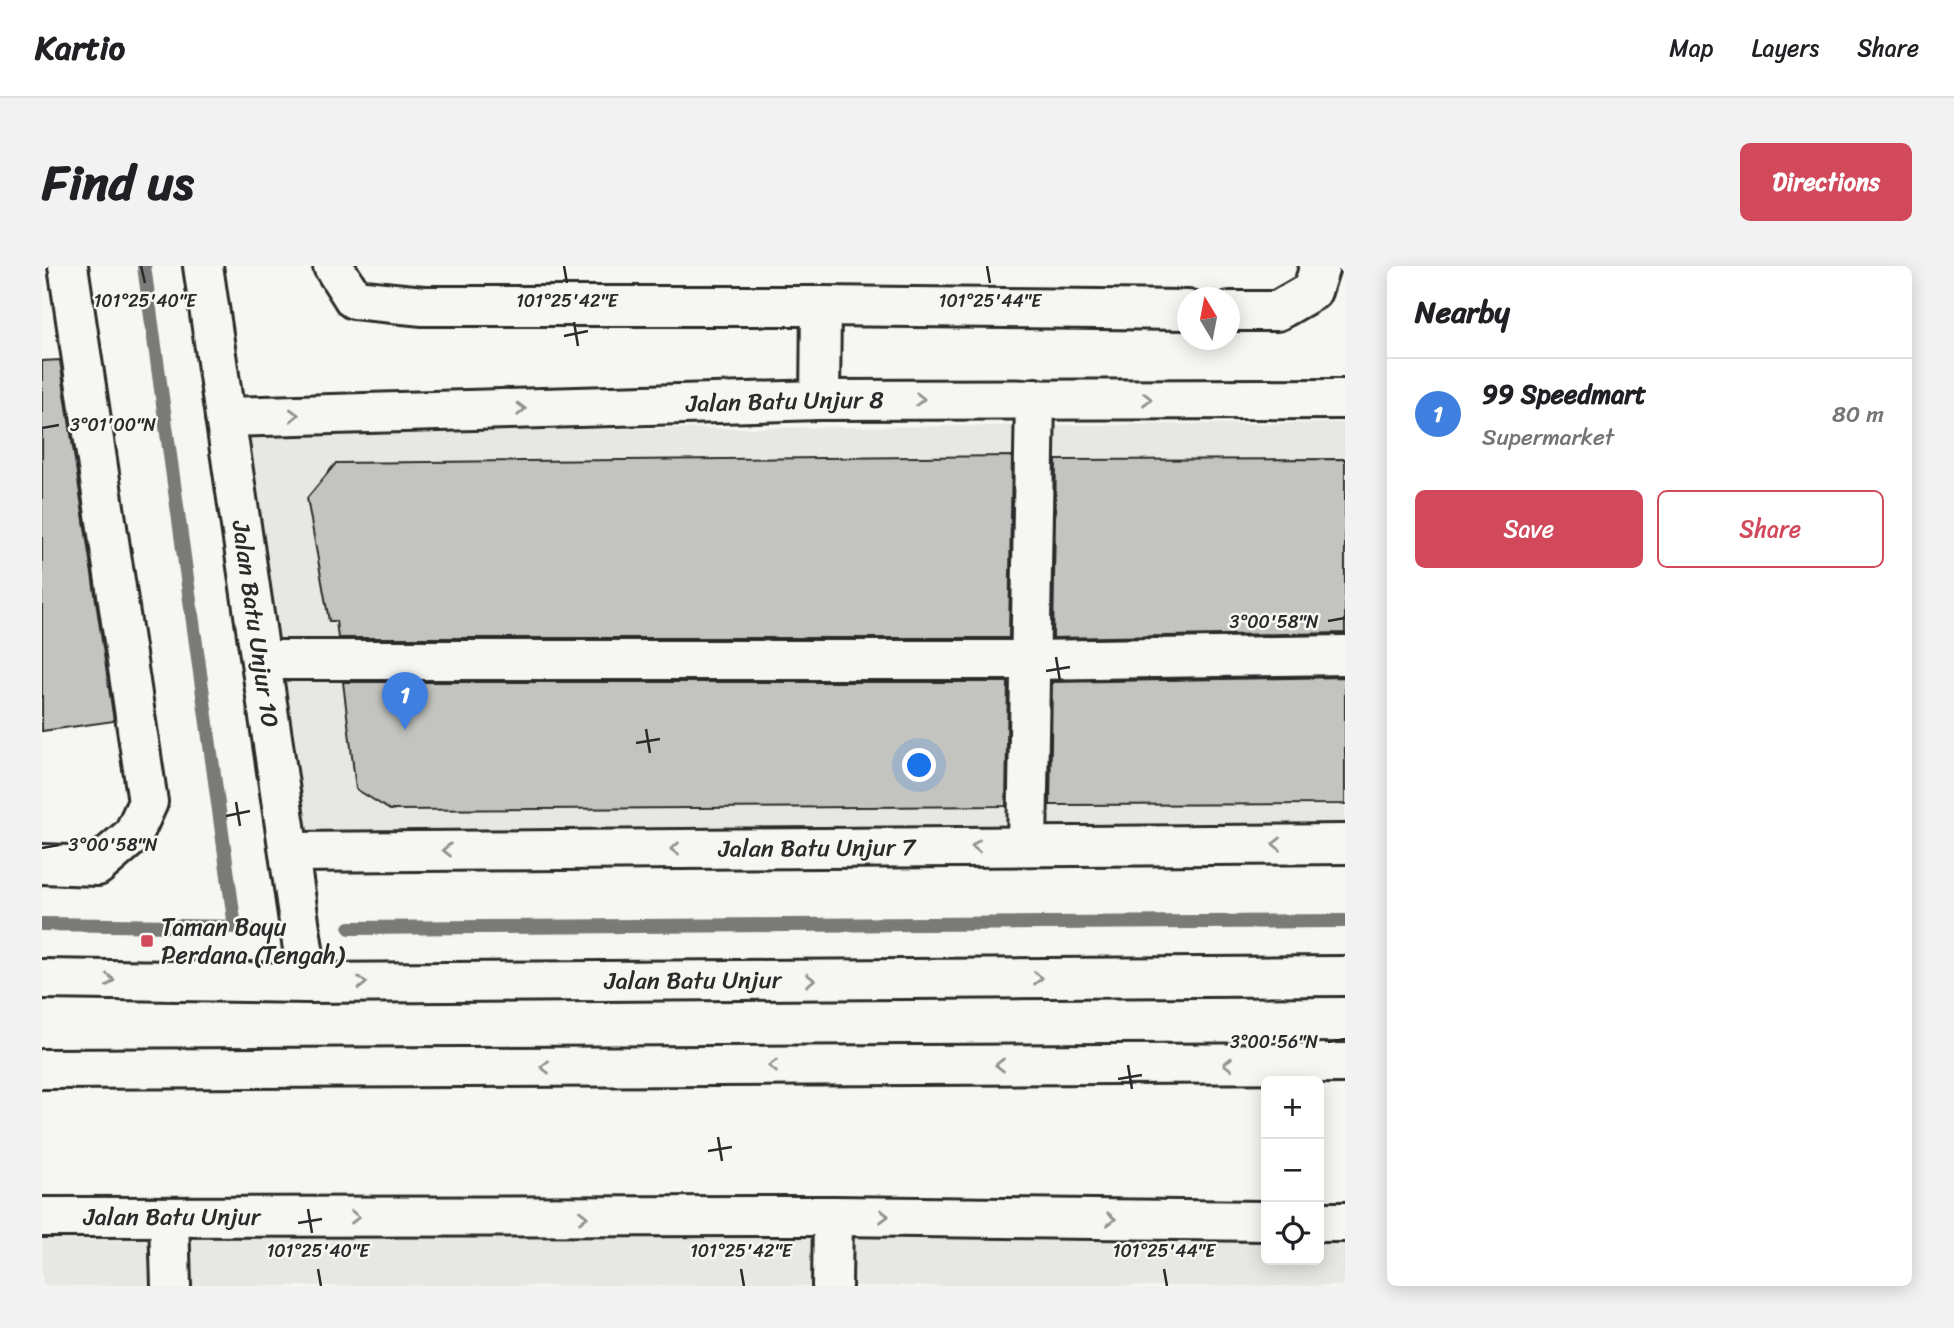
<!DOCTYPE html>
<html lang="en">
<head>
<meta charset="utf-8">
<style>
	:root { --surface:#fff; --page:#f2f2f2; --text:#202124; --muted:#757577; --line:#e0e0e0; --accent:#d1495b }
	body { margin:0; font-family:Sriracha,sans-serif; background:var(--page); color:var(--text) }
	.controls { position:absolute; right:21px; bottom:21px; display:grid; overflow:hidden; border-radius:10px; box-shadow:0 4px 18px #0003 }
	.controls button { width:63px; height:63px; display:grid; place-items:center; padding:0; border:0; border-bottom:2px solid var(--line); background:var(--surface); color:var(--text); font:35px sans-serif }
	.compass { position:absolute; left:1135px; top:21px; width:63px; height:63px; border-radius:50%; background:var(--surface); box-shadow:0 4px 18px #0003; rotate:350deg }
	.you { position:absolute; left:878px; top:500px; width:24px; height:24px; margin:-18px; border:5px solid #fff; border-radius:50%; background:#1a73e8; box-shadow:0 0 0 10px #1a73e833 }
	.badge { display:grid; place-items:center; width:46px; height:46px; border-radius:50%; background:var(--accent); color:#fff; font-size:23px; font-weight:700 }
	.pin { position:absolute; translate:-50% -58px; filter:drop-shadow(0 2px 4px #0008) }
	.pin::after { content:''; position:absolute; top:37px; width:24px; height:21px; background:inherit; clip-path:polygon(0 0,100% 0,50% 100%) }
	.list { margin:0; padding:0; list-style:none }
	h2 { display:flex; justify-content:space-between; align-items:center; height:91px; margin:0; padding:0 28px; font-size:30px }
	h2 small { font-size:23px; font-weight:400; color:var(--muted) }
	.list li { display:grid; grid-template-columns:46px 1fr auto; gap:21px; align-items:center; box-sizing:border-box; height:112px; padding:0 28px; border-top:2px solid var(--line) }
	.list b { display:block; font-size:26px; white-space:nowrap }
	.list p { margin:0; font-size:23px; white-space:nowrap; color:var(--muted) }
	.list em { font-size:23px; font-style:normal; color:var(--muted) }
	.actions { display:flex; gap:14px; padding:21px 28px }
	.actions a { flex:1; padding:16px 0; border:2px solid var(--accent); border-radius:10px; text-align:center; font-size:24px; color:var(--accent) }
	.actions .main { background:var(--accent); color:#fff }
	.icon { flex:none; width:38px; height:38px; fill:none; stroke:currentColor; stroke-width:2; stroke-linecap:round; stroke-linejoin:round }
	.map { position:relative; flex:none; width:1303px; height:1020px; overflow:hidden; border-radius:10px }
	header { display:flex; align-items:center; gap:42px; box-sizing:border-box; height:98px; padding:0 35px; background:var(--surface); border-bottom:2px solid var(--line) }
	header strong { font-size:33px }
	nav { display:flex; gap:38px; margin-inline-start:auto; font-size:24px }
	.intro { display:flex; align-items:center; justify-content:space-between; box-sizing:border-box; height:168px; padding:0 42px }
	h1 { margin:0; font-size:49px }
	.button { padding:18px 32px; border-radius:10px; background:var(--accent); color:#fff; font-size:24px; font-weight:700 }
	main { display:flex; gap:42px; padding:0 42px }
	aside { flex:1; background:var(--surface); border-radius:10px; box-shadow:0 4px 18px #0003 }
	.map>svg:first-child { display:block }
	.built { fill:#e7e7e3 }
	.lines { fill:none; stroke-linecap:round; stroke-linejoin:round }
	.stream { stroke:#7a7a78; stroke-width:14 }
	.building { fill:#c3c3c0; stroke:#2b2b2b; stroke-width:2 }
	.minor-casing { stroke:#2b2b2b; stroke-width:44 }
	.major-casing { stroke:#2b2b2b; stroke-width:44 }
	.minor { stroke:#f6f6f2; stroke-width:38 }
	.major { stroke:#f6f6f2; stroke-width:38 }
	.oneway { stroke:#90908e }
	.ticks { fill:none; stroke:#2b2b2b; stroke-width:2.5 }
	.poi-dot { fill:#d1495b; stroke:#f6f6f2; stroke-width:2.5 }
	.labels { text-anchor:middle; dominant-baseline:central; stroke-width:5; stroke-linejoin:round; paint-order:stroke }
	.street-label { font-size:24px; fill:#2b2b2b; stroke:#f6f6f2 }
	.poi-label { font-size:24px; fill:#2b2b2b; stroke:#f6f6f2; text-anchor:start }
	.ticks-label { font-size:18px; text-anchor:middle; fill:#2b2b2b; stroke:#f6f6f2; stroke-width:5; stroke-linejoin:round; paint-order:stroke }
</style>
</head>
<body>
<header>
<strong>Kartio</strong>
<nav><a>Map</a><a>Layers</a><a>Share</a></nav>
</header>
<div class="intro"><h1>Find us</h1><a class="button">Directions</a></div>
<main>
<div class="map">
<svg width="1303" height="1020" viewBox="0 0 1303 1020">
	<rect width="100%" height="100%" fill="#f6f6f2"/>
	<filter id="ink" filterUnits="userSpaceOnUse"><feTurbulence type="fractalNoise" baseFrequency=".0143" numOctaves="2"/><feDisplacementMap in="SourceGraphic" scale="14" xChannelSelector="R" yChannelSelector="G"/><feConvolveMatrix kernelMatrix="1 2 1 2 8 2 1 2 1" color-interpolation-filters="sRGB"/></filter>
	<g filter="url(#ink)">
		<!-- built -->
		<g class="built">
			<path d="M 1303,157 L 1303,562 L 262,567 L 201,166 Z"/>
			<path d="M 571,967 L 1224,972 L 1224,994 L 1277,994 L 1277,972 L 1303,972 L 1303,1020 L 0,1020 L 0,970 Z"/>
		</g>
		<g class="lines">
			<!-- stream -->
			<g class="stream">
				<path d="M 102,0 L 193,661"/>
				<path d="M 0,658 L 205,661"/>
				<path d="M 308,662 L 1303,655"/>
			</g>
		</g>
		<!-- building -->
		<g class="building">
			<path d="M 18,94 L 72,455 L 0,465 L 0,95 Z"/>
			<path d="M 970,190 L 967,372 L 296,372 L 294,355 L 287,355 L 265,232 L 294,197 Z"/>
			<path d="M 1303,193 L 1303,367 L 1011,372 L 1014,194 Z"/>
			<path d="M 1303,411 L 1303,538 L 1008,539 L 1010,416 Z"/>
			<path d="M 301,416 L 966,416 L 964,540 L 348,544 L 314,523 Z"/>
		</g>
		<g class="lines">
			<!-- minor casing -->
			<g class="minor-casing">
				<g id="minor">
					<path id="s1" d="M 161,0 L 266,717"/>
					<path d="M 291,0 L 312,33 L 381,40 L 779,40 L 778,134"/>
					<path d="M 779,40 L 1146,44"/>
					<path d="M 1188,45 L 1235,45 L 1270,25 L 1278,0"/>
					<path id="s2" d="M 183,151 L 778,134 L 1303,133"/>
					<path d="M 219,394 L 989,394 L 1303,389"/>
					<path d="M 985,580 L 993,132"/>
					<path id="s3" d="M 247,586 L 1303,578"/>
					<path d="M 0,598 L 55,600 L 91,569 L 106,536 L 26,0"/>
					<path id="s4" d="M 0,951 L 791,950 L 1224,955"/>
					<path d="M 127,952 L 129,1020"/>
					<path d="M 1277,956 L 1303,956"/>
					<path d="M 790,1020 L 791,950"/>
				</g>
			</g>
			<!-- major casing -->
			<g class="major-casing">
				<g id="major">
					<path id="s5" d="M 0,713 L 266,717 L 1303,710"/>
					<path d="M 0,803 L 1303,797"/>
				</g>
			</g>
			<!-- minor -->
			<use href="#minor" class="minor"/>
			<!-- major -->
			<use href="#major" class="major"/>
		</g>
		<!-- one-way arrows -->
		<defs><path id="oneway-chevron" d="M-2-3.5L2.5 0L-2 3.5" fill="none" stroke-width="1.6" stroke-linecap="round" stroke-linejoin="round" transform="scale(1.75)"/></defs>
		<g class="oneway">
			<use href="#oneway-chevron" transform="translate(878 133)"/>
			<use href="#oneway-chevron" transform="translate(1105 133)"/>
			<use href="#oneway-chevron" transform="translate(479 143) rotate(-2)"/>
			<use href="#oneway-chevron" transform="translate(252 149) rotate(-2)"/>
			<use href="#oneway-chevron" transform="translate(1235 578) rotate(180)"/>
			<use href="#oneway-chevron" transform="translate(934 580) rotate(180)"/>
			<use href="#oneway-chevron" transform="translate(633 583) rotate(180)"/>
			<use href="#oneway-chevron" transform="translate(405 584) rotate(180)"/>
			<use href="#oneway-chevron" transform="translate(996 712)"/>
			<use href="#oneway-chevron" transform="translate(68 714) rotate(1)"/>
			<use href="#oneway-chevron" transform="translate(768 714)"/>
			<use href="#oneway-chevron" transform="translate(320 717)"/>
			<use href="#oneway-chevron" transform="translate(1186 798) rotate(180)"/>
			<use href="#oneway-chevron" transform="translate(958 799) rotate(180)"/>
			<use href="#oneway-chevron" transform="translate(731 800) rotate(180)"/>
			<use href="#oneway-chevron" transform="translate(503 801) rotate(180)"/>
			<use href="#oneway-chevron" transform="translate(842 950) rotate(1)"/>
			<use href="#oneway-chevron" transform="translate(313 951)"/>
			<use href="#oneway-chevron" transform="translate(541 951)"/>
			<use href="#oneway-chevron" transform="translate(1069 953) rotate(1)"/>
		</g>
	</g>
	<!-- ticks -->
	<path class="ticks" d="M 99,0 L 103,17M 522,0 L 525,17M 945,0 L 948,17M 532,56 L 536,80M 522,70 L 546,65M 0,162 L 17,159M 1286,355 L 1303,352M 1014,391 L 1018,415M 1004,405 L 1028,401M 604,463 L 608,487M 594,477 L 618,473M 194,536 L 198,560M 184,550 L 208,545M 0,582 L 17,579M 1286,776 L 1303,773M 1086,799 L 1090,823M 1076,813 L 1100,809M 676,871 L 680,895M 666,885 L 690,881M 266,943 L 270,967M 256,957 L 280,953M 276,1003 L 279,1020M 699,1003 L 702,1020M 1122,1003 L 1125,1020"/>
	<!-- markers -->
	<rect class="poi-dot" x="98" y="668" width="14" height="14" rx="3.5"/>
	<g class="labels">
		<!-- street labels -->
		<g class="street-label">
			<text stroke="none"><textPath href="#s2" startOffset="560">Jalan Batu Unjur 8</textPath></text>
			<text stroke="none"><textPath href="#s1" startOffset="362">Jalan Batu Unjur 10</textPath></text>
			<text stroke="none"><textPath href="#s3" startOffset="528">Jalan Batu Unjur 7</textPath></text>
			<text stroke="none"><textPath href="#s5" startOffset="651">Jalan Batu Unjur</textPath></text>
			<text stroke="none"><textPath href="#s4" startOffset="130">Jalan Batu Unjur</textPath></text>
		</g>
		<!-- poi labels -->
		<g class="poi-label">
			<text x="119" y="661">Taman Bayu<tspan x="119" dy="28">Perdana (Tengah)</tspan></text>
		</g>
	</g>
	<g class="ticks-label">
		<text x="103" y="41">101°25'40"E</text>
		<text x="525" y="41">101°25'42"E</text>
		<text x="948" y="41">101°25'44"E</text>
		<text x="71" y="165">3°01'00"N</text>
		<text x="1232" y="362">3°00'58"N</text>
		<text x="71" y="585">3°00'58"N</text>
		<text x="1232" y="782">3°00'56"N</text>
		<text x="276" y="991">101°25'40"E</text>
		<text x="699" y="991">101°25'42"E</text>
		<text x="1122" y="991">101°25'44"E</text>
	</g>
</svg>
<div class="controls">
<button>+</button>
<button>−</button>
<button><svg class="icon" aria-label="locate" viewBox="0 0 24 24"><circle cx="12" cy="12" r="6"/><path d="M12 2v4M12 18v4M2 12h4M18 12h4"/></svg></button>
</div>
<svg class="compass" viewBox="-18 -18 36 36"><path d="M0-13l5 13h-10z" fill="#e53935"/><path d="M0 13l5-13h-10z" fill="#757577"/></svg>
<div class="you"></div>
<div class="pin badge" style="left:363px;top:464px;background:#3f7fe0">1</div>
</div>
<aside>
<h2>Nearby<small></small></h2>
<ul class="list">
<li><span class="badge" style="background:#3f7fe0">1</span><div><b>99 Speedmart</b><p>Supermarket</p></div><em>80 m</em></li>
</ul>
<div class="actions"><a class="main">Save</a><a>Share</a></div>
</aside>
</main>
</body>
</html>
